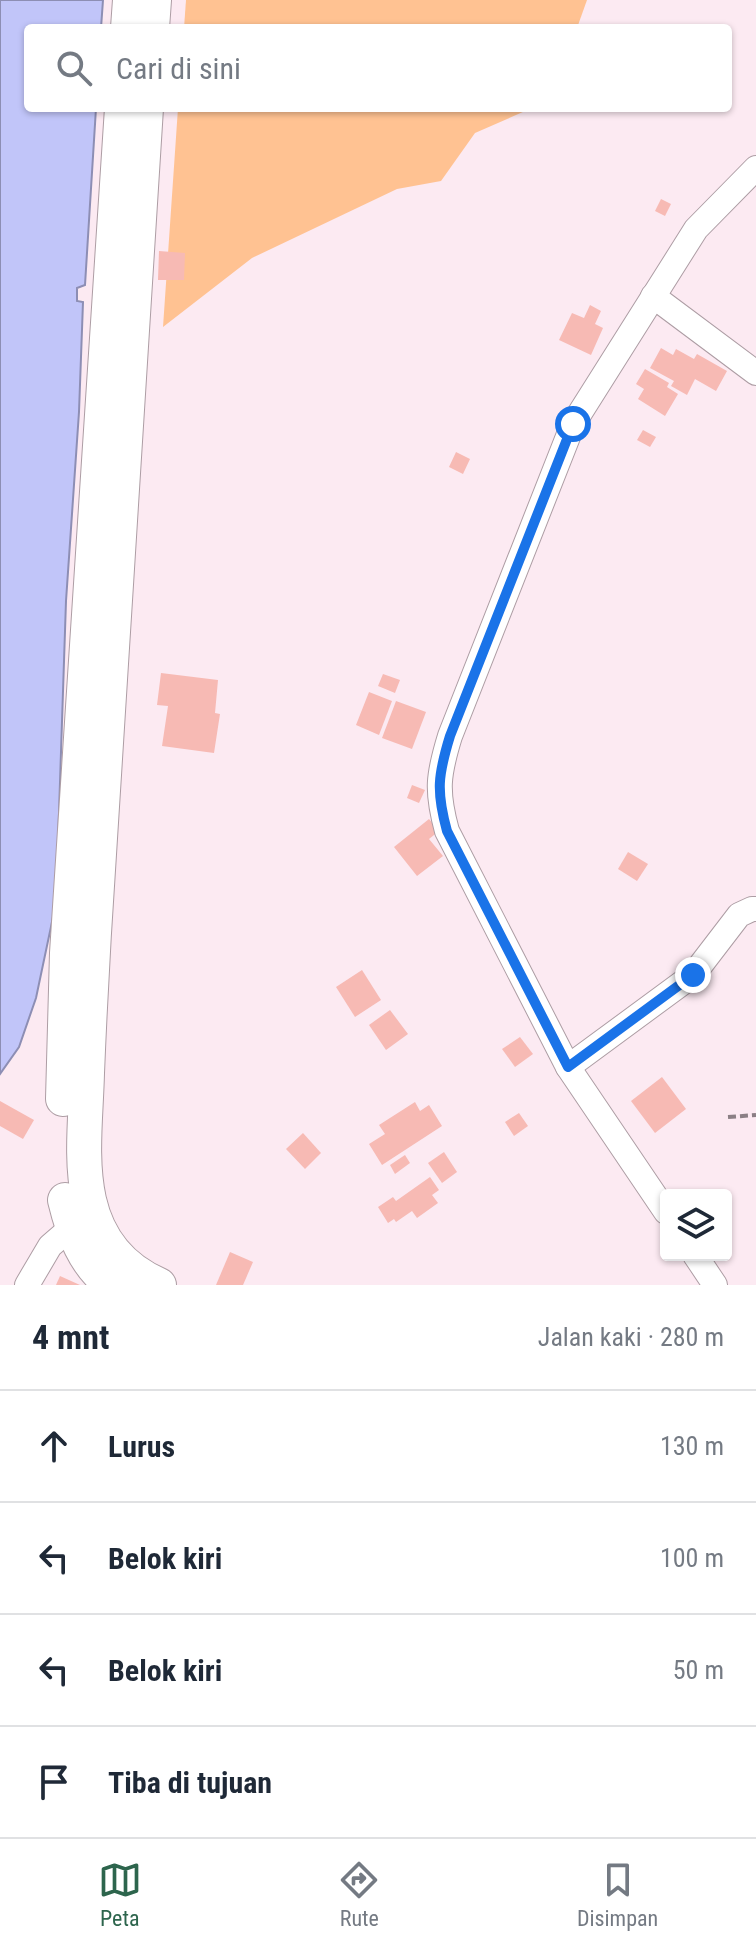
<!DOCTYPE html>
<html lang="id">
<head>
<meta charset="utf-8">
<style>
	:root { --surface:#fff; --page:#f6f6f7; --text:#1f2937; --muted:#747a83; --line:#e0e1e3; --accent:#2d654d }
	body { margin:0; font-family:"Roboto Condensed",sans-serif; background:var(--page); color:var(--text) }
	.controls { position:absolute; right:24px; bottom:24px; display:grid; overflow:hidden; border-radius:8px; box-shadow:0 2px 6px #0004 }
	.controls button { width:72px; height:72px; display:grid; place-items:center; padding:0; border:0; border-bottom:2px solid var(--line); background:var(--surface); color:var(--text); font:40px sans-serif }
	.stop { position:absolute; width:24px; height:24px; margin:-18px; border:6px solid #1a73e8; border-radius:50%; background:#fff }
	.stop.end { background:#1a73e8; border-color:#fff; box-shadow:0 2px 8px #0008 }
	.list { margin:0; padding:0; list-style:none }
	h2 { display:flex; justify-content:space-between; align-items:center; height:104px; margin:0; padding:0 32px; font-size:34px }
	h2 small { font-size:26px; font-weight:400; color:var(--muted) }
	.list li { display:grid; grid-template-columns:52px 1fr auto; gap:24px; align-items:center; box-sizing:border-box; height:112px; padding:0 32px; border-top:2px solid var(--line) }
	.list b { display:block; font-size:30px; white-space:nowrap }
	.list em { font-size:26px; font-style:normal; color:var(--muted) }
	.icon { flex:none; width:44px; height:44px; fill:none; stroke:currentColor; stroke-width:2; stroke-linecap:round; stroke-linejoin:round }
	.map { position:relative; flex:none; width:756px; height:1285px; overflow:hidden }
	.search { position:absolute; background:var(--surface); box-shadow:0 2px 6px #0004; left:24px; right:24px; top:24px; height:88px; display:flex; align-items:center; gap:20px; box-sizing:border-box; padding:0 28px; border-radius:8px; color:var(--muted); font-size:30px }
	.sheet { height:552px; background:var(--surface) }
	nav { display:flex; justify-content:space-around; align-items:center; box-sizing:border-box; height:112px; border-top:2px solid var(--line); background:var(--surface); font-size:22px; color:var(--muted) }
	nav a { display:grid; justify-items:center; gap:4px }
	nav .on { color:var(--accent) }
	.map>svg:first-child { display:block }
	.green { fill:#ffc292 }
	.water { fill:#c1c5f9; stroke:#8d8eb4; stroke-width:2 }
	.building { fill:#f7bab4 }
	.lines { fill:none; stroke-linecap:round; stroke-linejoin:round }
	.street-casing { stroke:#ad9da4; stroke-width:26 }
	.secondary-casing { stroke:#ad9da4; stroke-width:36 }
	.path { stroke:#8b7f85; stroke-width:4; stroke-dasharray:8 4; stroke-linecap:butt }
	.street { stroke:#fff; stroke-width:24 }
	.secondary { stroke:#fff; stroke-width:34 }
	.route { stroke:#1a73e8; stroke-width:10 }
</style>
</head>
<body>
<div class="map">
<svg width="756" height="1285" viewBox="0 0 756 1285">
	<rect width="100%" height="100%" fill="#fceaf2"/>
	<!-- green -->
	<g class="green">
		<path d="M 186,0 L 587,0 L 577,28 L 184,28 Z"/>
		<path d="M 178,108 L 532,108 L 475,133 L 441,181 L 397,189 L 252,258 L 163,327 Z"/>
	</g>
	<!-- water -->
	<path class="water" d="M 0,0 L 103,0 L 101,28 L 28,28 L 28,108 L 96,108 L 85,285 L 77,288 L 77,301 L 83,302 L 79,412 L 66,601 L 56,903 L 36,998 L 19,1047 L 0,1074 Z"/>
	<!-- building -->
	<g class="building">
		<path d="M 661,199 L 671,204 L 665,216 L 655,211 Z"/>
		<path d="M 159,251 L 185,253 L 184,280 L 158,280 Z"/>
		<path d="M 590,305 L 601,311 L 595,324 L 603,328 L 591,355 L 559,340 L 572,313 L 584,318 Z"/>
		<path d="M 661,348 L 673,355 L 676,349 L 694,359 L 697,354 L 727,371 L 716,391 L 695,379 L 687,395 L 671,386 L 674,381 L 650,368 Z"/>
		<path d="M 645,369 L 669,383 L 667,387 L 678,394 L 665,416 L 638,399 L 644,389 L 636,384 Z"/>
		<path d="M 643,430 L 656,437 L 650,447 L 637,440 Z"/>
		<path d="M 456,452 L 470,459 L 463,474 L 449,467 Z"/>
		<path d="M 161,673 L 218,680 L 215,713 L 220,714 L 214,753 L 162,746 L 168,706 L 157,705 Z"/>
		<path d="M 383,674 L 400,680 L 395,693 L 378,686 Z"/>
		<path d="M 369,692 L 392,701 L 379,735 L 356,725 Z"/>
		<path d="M 396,701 L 426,712 L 412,749 L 382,738 Z"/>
		<path d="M 412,785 L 425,790 L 419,803 L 407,798 Z"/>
		<path d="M 429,819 L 439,831 L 429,839 L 443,856 L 417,876 L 394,847 Z"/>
		<path d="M 628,852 L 648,864 L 637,881 L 618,869 Z"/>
		<path d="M 362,970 L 381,1000 L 355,1017 L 336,987 Z"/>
		<path d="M 390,1010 L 408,1034 L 386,1050 L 369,1025 Z"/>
		<path d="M 520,1037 L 533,1054 L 515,1067 L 502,1049 Z"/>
		<path d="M 662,1077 L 686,1109 L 655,1133 L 631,1101 Z"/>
		<path d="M 0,1101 L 34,1120 L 23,1139 L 0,1126 Z"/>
		<path d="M 415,1102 L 420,1111 L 429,1105 L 442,1126 L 382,1165 L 369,1144 L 385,1134 L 379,1125 Z"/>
		<path d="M 519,1113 L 528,1126 L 514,1136 L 505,1122 Z"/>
		<path d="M 303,1133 L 321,1153 L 305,1169 L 286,1149 Z"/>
		<path d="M 444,1152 L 457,1172 L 442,1183 L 428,1163 Z"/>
		<path d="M 405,1155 L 410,1163 L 395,1174 L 390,1165 Z"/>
		<path d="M 430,1177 L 439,1190 L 432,1195 L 438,1203 L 417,1218 L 412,1211 L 396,1222 L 394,1219 L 388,1223 L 378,1207 L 393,1197 L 396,1201 Z"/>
		<path d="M 230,1252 L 253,1262 L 243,1285 L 216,1285 Z"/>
		<path d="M 60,1276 L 80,1285 L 56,1285 Z"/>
	</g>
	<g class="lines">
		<!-- street casing -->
		<g class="street-casing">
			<g id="street">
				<path d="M 653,296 L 756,373"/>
				<path d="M 568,1067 L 693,975 L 739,915 L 752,909 L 756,909"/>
				<path d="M 666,1212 L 568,1067 L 447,831 C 436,791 438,775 450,736 L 573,424 L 696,229 L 756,168"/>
				<path d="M 695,1255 L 715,1285"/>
				<path d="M 27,1285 L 50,1246 L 72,1227"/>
			</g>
		</g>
		<!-- secondary casing -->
		<g class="secondary-casing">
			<g id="secondary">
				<path d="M 128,28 L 130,0"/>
				<path d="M 152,28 L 154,0"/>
				<path d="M 146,108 C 129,357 115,606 99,854 C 94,927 90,1000 87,1073 C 86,1115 80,1159 89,1200 C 98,1240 122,1269 159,1285"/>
				<path d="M 63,1099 L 67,953 L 122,108"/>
				<path d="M 65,1200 C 73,1233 84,1264 112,1285"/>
			</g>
		</g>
		<!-- path -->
		<path class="path" d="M 728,1117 L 756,1115"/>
		<!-- street -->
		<use href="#street" class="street"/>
		<!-- secondary -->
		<use href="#secondary" class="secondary"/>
	</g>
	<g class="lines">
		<!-- route -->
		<path class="route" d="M 573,424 L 450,736 C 438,775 436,791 447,831 L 568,1067 L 693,975"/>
	</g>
</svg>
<div class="controls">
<button><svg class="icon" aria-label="layers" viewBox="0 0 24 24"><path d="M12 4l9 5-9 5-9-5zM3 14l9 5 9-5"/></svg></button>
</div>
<div class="stop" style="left:573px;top:424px"></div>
<div class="stop end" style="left:693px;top:975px"></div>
<div class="search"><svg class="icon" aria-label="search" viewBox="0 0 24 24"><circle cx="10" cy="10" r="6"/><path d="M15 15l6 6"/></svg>Cari di sini</div>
</div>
<section class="sheet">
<h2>4 mnt<small>Jalan kaki · 280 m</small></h2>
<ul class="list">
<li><svg class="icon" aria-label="ahead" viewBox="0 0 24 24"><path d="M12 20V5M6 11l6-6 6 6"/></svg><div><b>Lurus</b></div><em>130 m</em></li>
<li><svg class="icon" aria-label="left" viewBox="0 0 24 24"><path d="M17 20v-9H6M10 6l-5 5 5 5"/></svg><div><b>Belok kiri</b></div><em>100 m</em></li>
<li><svg class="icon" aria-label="left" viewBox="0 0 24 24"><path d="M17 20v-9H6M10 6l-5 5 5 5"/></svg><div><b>Belok kiri</b></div><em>50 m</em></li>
<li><svg class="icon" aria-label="arrive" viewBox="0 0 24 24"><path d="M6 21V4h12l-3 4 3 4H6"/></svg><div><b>Tiba di tujuan</b></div></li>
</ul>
</section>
<nav>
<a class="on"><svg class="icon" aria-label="map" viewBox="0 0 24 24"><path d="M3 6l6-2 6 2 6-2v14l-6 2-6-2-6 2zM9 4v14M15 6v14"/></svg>Peta</a>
<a><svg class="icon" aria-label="directions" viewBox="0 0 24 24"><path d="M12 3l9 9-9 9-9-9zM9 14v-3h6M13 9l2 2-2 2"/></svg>Rute</a>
<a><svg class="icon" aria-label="saved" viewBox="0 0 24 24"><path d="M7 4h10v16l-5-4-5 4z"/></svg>Disimpan</a>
</nav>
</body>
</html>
